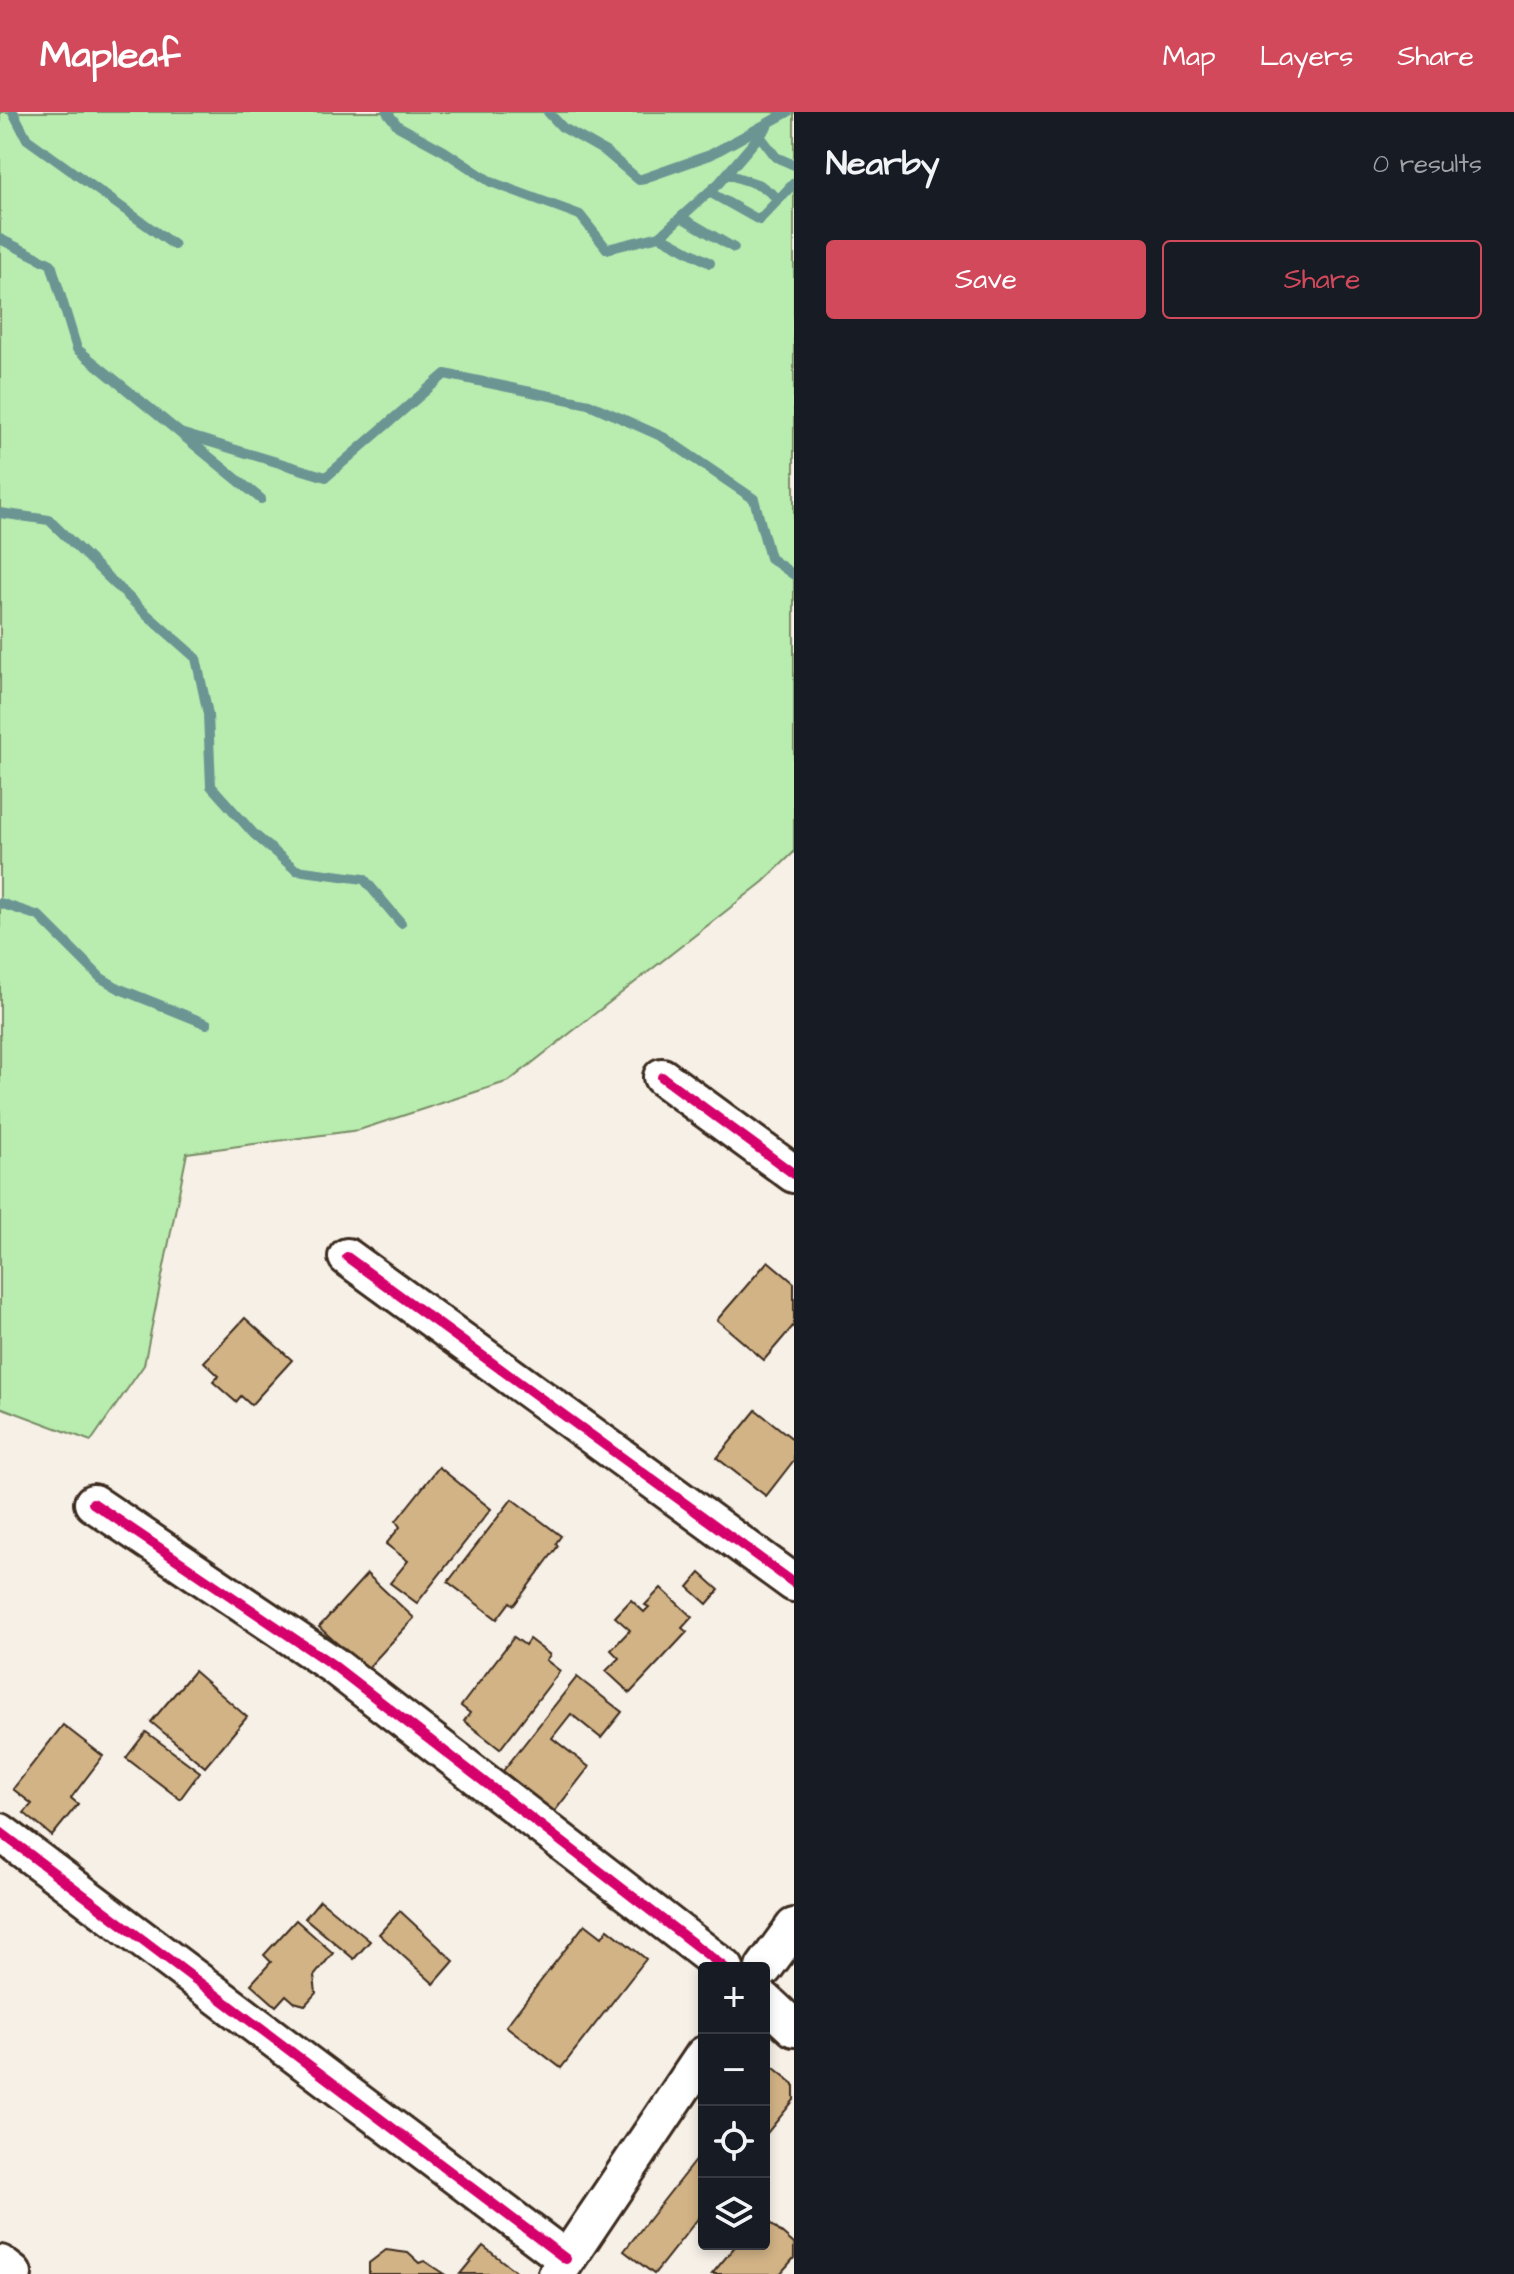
<!DOCTYPE html>
<html lang="en">
<head>
<meta charset="utf-8">
<style>
	:root { --surface:#171b24; --page:#242831; --text:#f1f3f6; --muted:#9ea1a6; --line:#363941; --accent:#d1495b }
	body { margin:0; font-family:"Architects Daughter",sans-serif; background:var(--page); color:var(--text) }
	.controls { position:absolute; right:24px; bottom:24px; display:grid; overflow:hidden; border-radius:8px; box-shadow:0 4px 12px #0003 }
	.controls button { width:72px; height:72px; display:grid; place-items:center; padding:0; border:0; border-bottom:2px solid var(--line); background:var(--surface); color:var(--text); font:40px sans-serif }
	.list { margin:0; padding:0; list-style:none }
	h2 { display:flex; justify-content:space-between; align-items:center; height:104px; margin:0; padding:0 32px; font-size:34px }
	h2 small { font-size:26px; font-weight:400; color:var(--muted) }
	.actions { display:flex; gap:16px; padding:24px 32px }
	.actions a { flex:1; padding:18px 0; border:2px solid var(--accent); border-radius:8px; text-align:center; font-size:28px; color:var(--accent) }
	.actions .main { background:var(--accent); color:#fff }
	.icon { flex:none; width:44px; height:44px; fill:none; stroke:currentColor; stroke-width:2; stroke-linecap:round; stroke-linejoin:round }
	.map { position:relative; flex:none; width:794px; height:2162px; overflow:hidden }
	header { display:flex; align-items:center; gap:48px; box-sizing:border-box; height:112px; padding:0 40px; background:var(--accent); color:#fff }
	header strong { font-size:38px }
	nav { display:flex; gap:44px; margin-inline-start:auto; font-size:28px }
	main { display:flex }
	aside { flex:1; background:var(--surface) }
	.map>svg:first-child { display:block }
	.green { fill:#b8edaf; stroke:#7a8c66; stroke-width:2 }
	.lines { fill:none; stroke-linecap:round; stroke-linejoin:round }
	.stream { stroke:#6a9593; stroke-width:10 }
	.building { fill:#d2b386; stroke:#3b2a1e; stroke-width:2 }
	.minor-casing { stroke:#3b2a1e; stroke-width:42 }
	.minor { stroke:#fff; stroke-width:36 }
	.cycleway-casing { stroke:#fff; stroke-width:15 }
	.cycleway { stroke:#d6006c; stroke-width:10 }
</style>
</head>
<body>
<header>
<strong>Mapleaf</strong>
<nav><a>Map</a><a>Layers</a><a>Share</a></nav>
</header>
<main>
<div class="map">
<svg width="794" height="2162" viewBox="0 0 794 2162">
	<rect width="100%" height="100%" fill="#f6f0e7"/>
	<filter id="ink" filterUnits="userSpaceOnUse"><feTurbulence type="fractalNoise" baseFrequency=".0125" numOctaves="2"/><feDisplacementMap in="SourceGraphic" scale="16" xChannelSelector="R" yChannelSelector="G"/><feConvolveMatrix kernelMatrix="1 2 1 2 8 2 1 2 1" color-interpolation-filters="sRGB"/></filter>
	<g filter="url(#ink)">
		<!-- green -->
		<path class="green" d="M 0,0 L 794,0 L 794,740 L 763,770 L 509,969 L 359,1018 L 187,1041 L 144,1253 L 91,1329 L 0,1295 Z"/>
		<g class="lines">
			<!-- stream -->
			<g class="stream">
				<path d="M 13,0 L 27,27 L 174,133"/>
				<path d="M 387,0 L 398,14 L 444,39 L 491,70 L 580,103 L 607,137 L 660,124 L 710,151"/>
				<path d="M 548,0 L 562,15 L 606,40 L 639,68 L 710,43 L 788,0"/>
				<path d="M 760,24 L 776,45 L 794,53"/>
				<path d="M 727,62 L 760,73 L 779,87 L 794,71"/>
				<path d="M 709,80 L 759,108 L 779,87"/>
				<path d="M 681,105 L 734,136"/>
				<path d="M 660,124 L 719,71 L 767,15"/>
				<path d="M 0,127 L 51,152 L 77,237 L 261,387"/>
				<path d="M 180,321 L 326,365 L 445,262 L 589,292 L 663,325 L 754,387 L 770,446 L 794,463"/>
				<path d="M 0,401 L 49,408 L 144,500 L 196,546 L 208,602 L 211,674 L 254,722 L 296,758 L 364,767 L 401,811"/>
				<path d="M 0,791 L 39,804 L 101,866 L 120,877 L 207,912"/>
			</g>
		</g>
		<!-- building -->
		<g class="building">
			<path d="M 768,1149 L 794,1171 L 794,1213 L 764,1248 L 717,1208 Z"/>
			<path d="M 245,1206 L 292,1248 L 251,1293 L 241,1284 L 236,1290 L 213,1270 L 219,1264 L 204,1250 Z"/>
			<path d="M 756,1298 L 794,1328 L 794,1348 L 766,1384 L 717,1346 Z"/>
			<path d="M 439,1355 L 491,1397 L 417,1491 L 390,1471 L 408,1449 L 386,1432 L 400,1415 L 396,1409 Z"/>
			<path d="M 512,1387 L 561,1424 L 556,1431 L 558,1434 L 514,1493 L 510,1490 L 497,1507 L 448,1470 Z"/>
			<path d="M 700,1461 L 719,1478 L 707,1492 L 688,1475 Z"/>
			<path d="M 367,1462 L 414,1506 L 366,1558 L 319,1515 Z"/>
			<path d="M 661,1476 L 692,1505 L 682,1516 L 687,1520 L 630,1581 L 606,1559 L 619,1546 L 611,1538 L 630,1518 L 615,1505 L 631,1488 L 644,1500 L 649,1495 L 645,1493 Z"/>
			<path d="M 514,1525 L 525,1533 L 529,1527 L 550,1543 L 546,1548 L 560,1559 L 500,1637 L 464,1609 L 470,1601 L 461,1594 Z"/>
			<path d="M 194,1559 L 247,1605 L 205,1655 L 151,1610 Z"/>
			<path d="M 577,1565 L 622,1600 L 601,1626 L 571,1602 L 552,1626 L 589,1655 L 554,1700 L 503,1659 Z"/>
			<path d="M 63,1613 L 103,1644 L 71,1686 L 78,1692 L 52,1724 L 24,1701 L 32,1692 L 13,1677 Z"/>
			<path d="M 146,1620 L 200,1660 L 180,1687 L 126,1646 Z"/>
			<path d="M 320,1788 L 370,1829 L 354,1847 L 305,1806 Z"/>
			<path d="M 400,1799 L 454,1849 L 434,1872 L 379,1822 Z"/>
			<path d="M 296,1808 L 333,1841 L 314,1864 L 316,1881 L 305,1893 L 294,1890 L 286,1883 L 276,1894 L 251,1872 L 271,1850 L 264,1843 Z"/>
			<path d="M 585,1812 L 602,1825 L 608,1817 L 646,1847 L 561,1956 L 506,1914 Z"/>
			<path d="M 764,1948 L 794,1972 L 794,1988 L 764,2025 Z"/>
			<path d="M 697,2046 L 704,2051 L 704,2099 L 654,2162 L 624,2139 Z"/>
			<path d="M 764,2106 L 794,2132 L 794,2146 L 780,2162 L 712,2162 L 737,2132 L 764,2132 Z"/>
			<path d="M 483,2134 L 519,2162 L 460,2162 Z"/>
			<path d="M 386,2138 L 408,2141 L 419,2151 L 424,2149 L 444,2162 L 369,2162 L 369,2151 Z"/>
		</g>
		<g class="lines">
			<!-- minor casing -->
			<g class="minor-casing">
				<g id="minor">
					<path d="M 662,965 L 794,1062"/>
					<path d="M 347,1145 L 794,1471"/>
					<path d="M 93,1391 L 333,1553 L 725,1856"/>
					<path d="M 0,1720 L 566,2147"/>
					<path d="M 764,1856 L 794,1815"/>
					<path d="M 764,1888 L 794,1916"/>
					<path d="M 0,2152 L 13,2162"/>
					<path d="M 557,2162 L 704,1943"/>
				</g>
			</g>
			<!-- minor -->
			<use href="#minor" class="minor"/>
			<!-- cycleway casing -->
			<g class="cycleway-casing">
				<g id="cycleway">
					<path d="M 662,965 L 794,1062"/>
					<path d="M 347,1145 L 794,1471"/>
					<path d="M 93,1391 L 333,1553 L 725,1856"/>
					<path d="M 0,1720 L 566,2147"/>
				</g>
			</g>
			<!-- cycleway -->
			<use href="#cycleway" class="cycleway"/>
		</g>
	</g>
</svg>
<div class="controls">
<button>+</button>
<button>−</button>
<button><svg class="icon" aria-label="locate" viewBox="0 0 24 24"><circle cx="12" cy="12" r="6"/><path d="M12 2v4M12 18v4M2 12h4M18 12h4"/></svg></button>
<button><svg class="icon" aria-label="layers" viewBox="0 0 24 24"><path d="M12 4l9 5-9 5-9-5zM3 14l9 5 9-5"/></svg></button>
</div>
</div>
<aside>
<h2>Nearby<small>0 results</small></h2>
<ul class="list">
</ul>
<div class="actions"><a class="main">Save</a><a>Share</a></div>
</aside>
</main>
</body>
</html>
